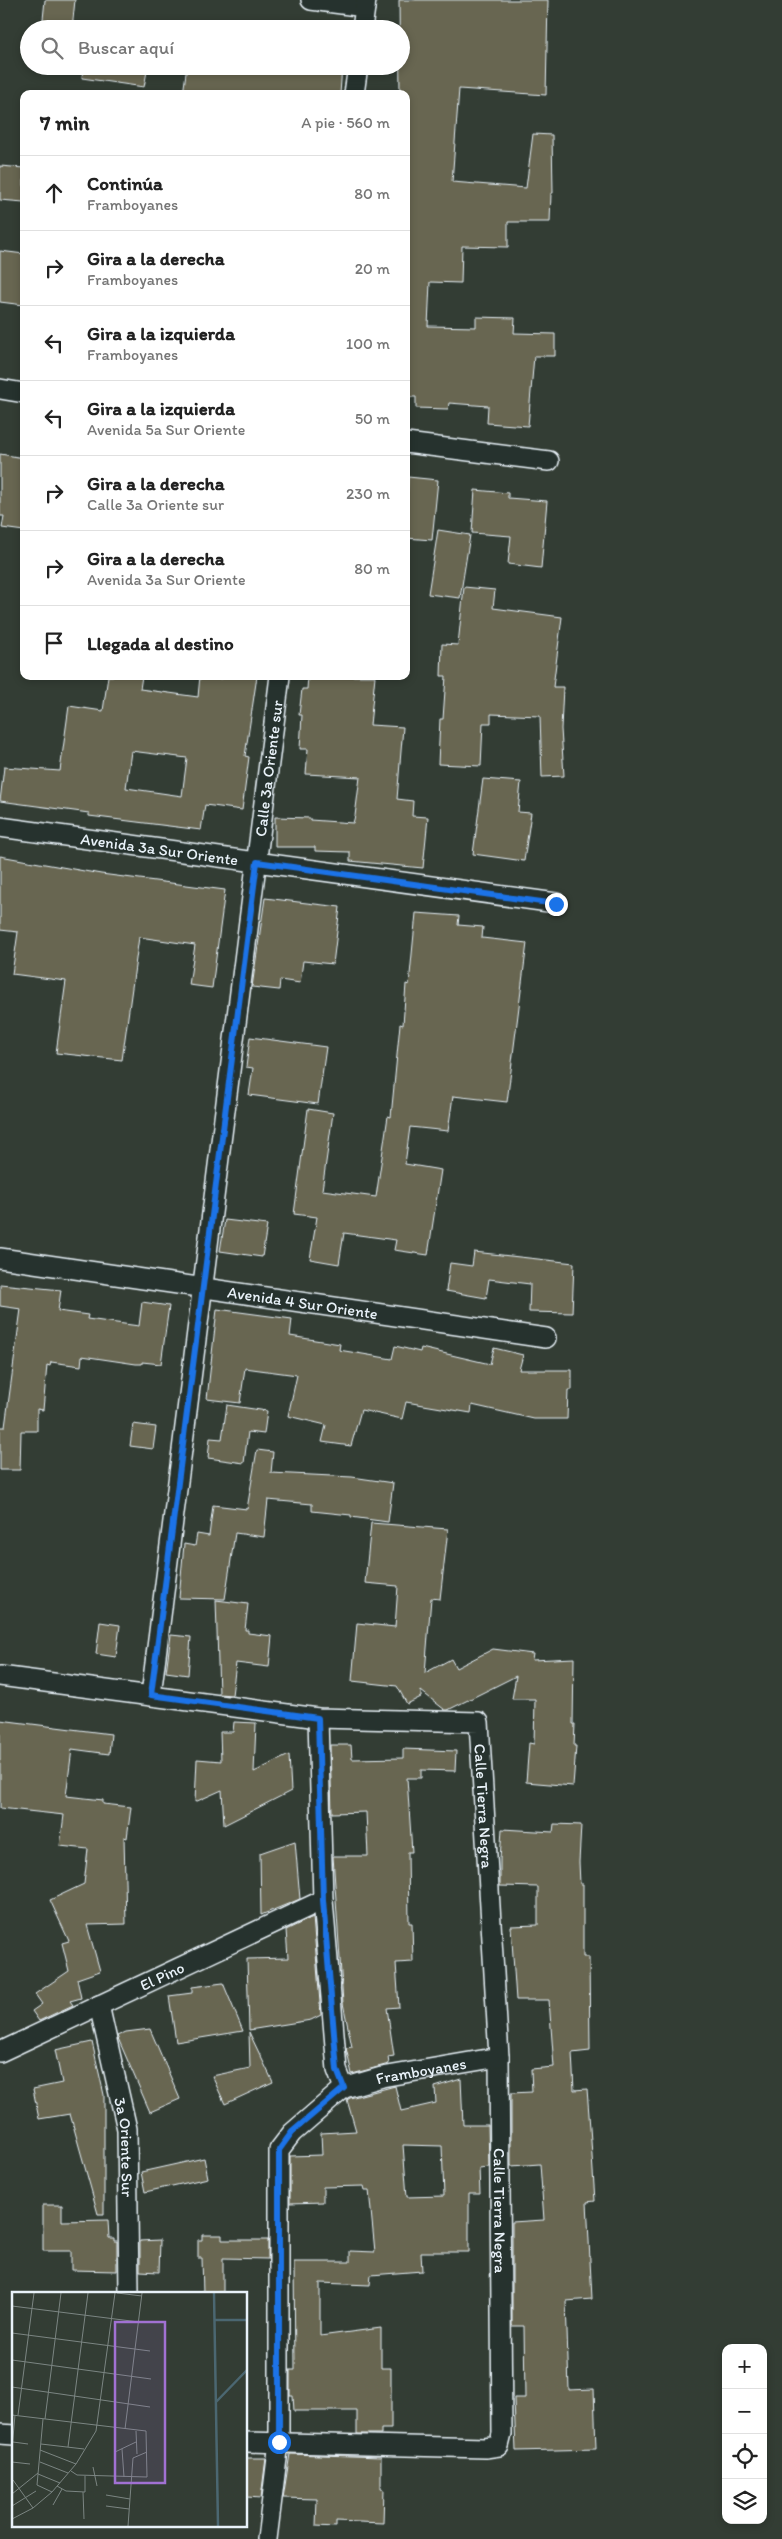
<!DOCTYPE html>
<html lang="es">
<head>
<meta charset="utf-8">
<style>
	:root { --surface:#fff; --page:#f6f6f6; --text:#222; --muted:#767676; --line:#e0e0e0 }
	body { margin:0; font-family:Itim,sans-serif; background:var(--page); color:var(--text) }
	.controls { position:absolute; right:15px; bottom:15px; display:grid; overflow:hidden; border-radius:10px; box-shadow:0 2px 8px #0003 }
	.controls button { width:45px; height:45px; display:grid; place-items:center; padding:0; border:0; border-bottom:1px solid var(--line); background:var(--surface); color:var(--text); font:25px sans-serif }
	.stop { position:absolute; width:15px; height:15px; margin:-11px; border:4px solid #1a73e8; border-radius:50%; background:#fff }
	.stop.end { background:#1a73e8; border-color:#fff; box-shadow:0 1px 5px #0008 }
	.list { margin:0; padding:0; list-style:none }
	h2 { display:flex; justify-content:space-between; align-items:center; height:65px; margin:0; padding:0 20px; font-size:21px }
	h2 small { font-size:16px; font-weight:400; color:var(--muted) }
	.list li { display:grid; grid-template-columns:32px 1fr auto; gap:15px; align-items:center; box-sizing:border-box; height:75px; padding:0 20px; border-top:1px solid var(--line) }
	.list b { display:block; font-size:19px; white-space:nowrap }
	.list p { margin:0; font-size:16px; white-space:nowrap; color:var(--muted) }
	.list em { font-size:16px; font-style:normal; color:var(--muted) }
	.icon { flex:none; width:28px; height:28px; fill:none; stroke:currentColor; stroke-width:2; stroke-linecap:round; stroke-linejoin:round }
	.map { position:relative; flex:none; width:782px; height:2539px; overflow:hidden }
	.search { position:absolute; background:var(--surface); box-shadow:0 2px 8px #0003; left:20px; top:20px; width:390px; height:55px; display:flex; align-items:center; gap:12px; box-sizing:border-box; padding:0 18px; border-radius:28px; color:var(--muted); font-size:19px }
	.panel { position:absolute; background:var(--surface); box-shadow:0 2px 8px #0003; left:20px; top:90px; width:390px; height:590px; border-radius:10px }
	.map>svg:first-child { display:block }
	.building { fill:#676651; stroke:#e8f1f8; fill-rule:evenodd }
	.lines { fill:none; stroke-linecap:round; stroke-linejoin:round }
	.street-casing { stroke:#e8f1f8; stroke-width:22 }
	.street { stroke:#26332d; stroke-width:19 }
	.route { stroke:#1a73e8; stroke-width:6 }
	.labels { text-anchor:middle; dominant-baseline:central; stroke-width:4; stroke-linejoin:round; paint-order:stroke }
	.street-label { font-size:16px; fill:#e8f1f8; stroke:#26332d }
	.inset-river { fill:none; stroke:#4b6771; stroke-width:2.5 }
	.inset-road { fill:none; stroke:#7b8582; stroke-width:1 }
	.view { fill:#a171d3; fill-opacity:0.15; stroke:#a171d3; stroke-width:2.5 }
	.inset-edge { fill:none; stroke:#e8f1f8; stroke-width:2.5 }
</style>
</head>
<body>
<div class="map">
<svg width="782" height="2539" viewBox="0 0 782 2539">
	<rect width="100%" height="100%" fill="#333d34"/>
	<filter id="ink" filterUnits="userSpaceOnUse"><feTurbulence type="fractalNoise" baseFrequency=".02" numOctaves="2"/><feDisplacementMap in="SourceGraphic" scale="10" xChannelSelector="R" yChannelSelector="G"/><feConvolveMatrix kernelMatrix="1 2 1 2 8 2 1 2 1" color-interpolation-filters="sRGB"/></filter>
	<g filter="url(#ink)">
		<!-- building -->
		<g class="building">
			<path d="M 45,0 L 75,0 L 72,29 L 42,29 Z"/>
			<path d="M 399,0 L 548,0 L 546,95 L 459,89 L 452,182 L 526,188 L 533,134 L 552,135 L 553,193 L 551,193 L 550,222 L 508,222 L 508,247 L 462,246 L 461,283 L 430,282 L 428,326 L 476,327 L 476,317 L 515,318 L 514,333 L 555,334 L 555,356 L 534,356 L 528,426 L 487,423 L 488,406 L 449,403 L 448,409 L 416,408 L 416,397 L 406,397 L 406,94 L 400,94 Z"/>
			<path d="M 83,66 L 148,66 L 144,87 L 82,78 Z"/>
			<path d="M 187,66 L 261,66 L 318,73 L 319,66 L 342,66 L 340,94 L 183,94 Z"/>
			<path d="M 0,166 L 24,168 L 24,202 L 0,200 Z"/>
			<path d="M 0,251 L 24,254 L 24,305 L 0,302 Z"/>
			<path d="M 0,454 L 24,458 L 24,531 L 2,528 L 4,516 L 0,516 Z"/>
			<path d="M 408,477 L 438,480 L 432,540 L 406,538 Z"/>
			<path d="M 475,490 L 508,493 L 508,498 L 547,501 L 541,568 L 508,564 L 511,536 L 472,533 Z"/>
			<path d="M 438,530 L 470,535 L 460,598 L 428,594 Z"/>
			<path d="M 464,587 L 495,590 L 493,608 L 562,617 L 553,687 L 563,687 L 561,729 L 564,776 L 542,777 L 540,716 L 491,714 L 491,723 L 483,723 L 481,766 L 438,764 L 440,719 L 443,719 L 446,676 L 441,676 L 442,644 L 458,645 Z"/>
			<path d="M 108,676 L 142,676 L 140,689 L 198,697 L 200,676 L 222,679 L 222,676 L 257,676 L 245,756 L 249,757 L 242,810 L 205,805 L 201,830 L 89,816 L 89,813 L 0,801 L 4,767 L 60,771 L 69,706 L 103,711 ZM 131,751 L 187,758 L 182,796 L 126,788 Z"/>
			<path d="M 308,676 L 375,676 L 370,725 L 403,727 L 397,799 L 413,801 L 412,816 L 428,817 L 423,868 L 350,861 L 350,852 L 315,851 L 315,847 L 275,847 L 275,817 L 310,818 L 310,820 L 353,823 L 355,816 L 360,777 L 306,774 L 308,749 L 300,749 L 302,715 L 299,715 L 302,689 L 307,689 Z"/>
			<path d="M 483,779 L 521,782 L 518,812 L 531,813 L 524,861 L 473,854 Z"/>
			<path d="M 0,856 L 101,874 L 225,890 L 212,988 L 189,985 L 195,945 L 139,937 L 122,1060 L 56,1053 L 66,981 L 12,974 L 18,932 L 0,930 Z"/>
			<path d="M 265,898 L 340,907 L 333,964 L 303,961 L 300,983 L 280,980 L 279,990 L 252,987 Z"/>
			<path d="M 416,913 L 459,916 L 458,925 L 483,927 L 482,938 L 527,943 L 507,1102 L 453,1096 L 448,1131 L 410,1127 L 405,1164 L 441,1170 L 428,1255 L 394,1250 L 396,1240 L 344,1233 L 339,1264 L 310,1259 L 317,1217 L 294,1214 L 308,1109 L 333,1113 L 322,1190 L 376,1197 L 388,1116 L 391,1117 L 400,1024 L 403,1025 L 406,984 L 409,985 Z"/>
			<path d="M 250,1037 L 326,1047 L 318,1104 L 249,1095 L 253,1068 L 246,1067 Z"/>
			<path d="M 225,1220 L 267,1225 L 262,1257 L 220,1251 Z"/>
			<path d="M 474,1252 L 574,1263 L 572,1313 L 529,1312 L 530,1284 L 489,1279 L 486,1298 L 446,1291 L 450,1263 L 472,1266 Z"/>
			<path d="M 0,1284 L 61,1290 L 58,1311 L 88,1315 L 87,1319 L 139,1326 L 142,1302 L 169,1306 L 161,1364 L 142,1362 L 142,1364 L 136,1364 L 82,1356 L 81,1366 L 51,1362 L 50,1366 L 47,1365 L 43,1410 L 37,1409 L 37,1431 L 21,1431 L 20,1470 L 0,1470 L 0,1427 L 5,1427 L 21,1309 L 0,1306 Z"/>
			<path d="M 217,1309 L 292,1319 L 290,1336 L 340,1344 L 339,1350 L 392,1359 L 395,1346 L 420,1352 L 421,1348 L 490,1364 L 494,1348 L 523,1355 L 519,1370 L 572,1370 L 572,1390 L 568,1390 L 567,1419 L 534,1419 L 472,1405 L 471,1413 L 406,1402 L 402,1419 L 361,1410 L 351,1446 L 322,1442 L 326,1425 L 288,1416 L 297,1375 L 245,1368 L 240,1403 L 207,1399 Z"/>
			<path d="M 227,1405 L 267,1411 L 264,1434 L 248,1432 L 244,1463 L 208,1458 L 210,1438 L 222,1439 Z"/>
			<path d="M 133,1424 L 156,1427 L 153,1449 L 130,1446 Z"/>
			<path d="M 257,1450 L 273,1452 L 271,1473 L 352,1477 L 393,1483 L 388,1522 L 351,1517 L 351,1515 L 312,1511 L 312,1504 L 268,1500 L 264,1537 L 235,1533 L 225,1599 L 179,1598 L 184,1544 L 195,1546 L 197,1534 L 209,1536 L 213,1505 L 247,1509 Z"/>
			<path d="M 371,1523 L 448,1529 L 440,1599 L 431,1598 L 425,1673 L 451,1659 L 456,1668 L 493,1649 L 533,1654 L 532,1660 L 574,1658 L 573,1724 L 575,1724 L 574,1746 L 576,1746 L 573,1786 L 526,1782 L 529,1743 L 534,1744 L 535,1699 L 512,1699 L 516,1676 L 448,1710 L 445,1710 L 421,1691 L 421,1697 L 407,1704 L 397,1686 L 352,1681 L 357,1623 L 395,1627 L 398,1586 L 365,1583 Z"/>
			<path d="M 216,1600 L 248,1604 L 245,1630 L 248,1630 L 248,1633 L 272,1636 L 269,1667 L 236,1663 L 232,1695 L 219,1694 Z"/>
			<path d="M 100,1622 L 120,1625 L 116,1657 L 96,1654 Z"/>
			<path d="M 171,1635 L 191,1637 L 188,1675 L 166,1672 Z"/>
			<path d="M 0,1720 L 111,1734 L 109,1754 L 72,1749 L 66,1796 L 103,1800 L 103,1804 L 131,1807 L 127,1838 L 124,1837 L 126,1924 L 87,1925 L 100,1971 L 77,1979 L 81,1998 L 70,2001 L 73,2005 L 39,2021 L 32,2011 L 42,2004 L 35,1994 L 69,1971 L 62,1943 L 69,1941 L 50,1900 L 84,1884 L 88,1849 L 60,1846 L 64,1815 L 0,1808 Z"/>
			<path d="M 234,1722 L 256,1723 L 254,1772 L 289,1755 L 291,1791 L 224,1825 L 222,1790 L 195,1802 L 197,1759 L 221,1761 L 220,1732 L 233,1732 Z"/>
			<path d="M 330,1745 L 351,1745 L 352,1759 L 403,1758 L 403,1749 L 456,1751 L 455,1771 L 421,1770 L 421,1778 L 407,1778 L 412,1852 L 408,1852 L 409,1923 L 412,1923 L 413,1962 L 396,1963 L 399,2007 L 387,2008 L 394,2056 L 388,2057 L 389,2064 L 352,2074 L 346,2048 L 352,2047 L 343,2003 L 333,1856 L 368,1856 L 366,1812 L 332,1813 Z"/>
			<path d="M 554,1824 L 581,1825 L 579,1862 L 580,1884 L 583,1884 L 583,1957 L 589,1957 L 590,2051 L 572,2053 L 574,2090 L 587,2089 L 591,2141 L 595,2201 L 587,2202 L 592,2299 L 566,2301 L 569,2390 L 594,2389 L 596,2449 L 516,2451 L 514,2398 L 525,2398 L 524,2326 L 512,2326 L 512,2222 L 544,2220 L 540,2164 L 511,2166 L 511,2093 L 532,2092 L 531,2069 L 554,2067 L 549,2000 L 516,2000 L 511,1926 L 538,1925 L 538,1887 L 500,1886 L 500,1859 L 502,1829 L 553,1832 Z"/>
			<path d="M 295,1841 L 300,1899 L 261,1915 L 260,1853 Z"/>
			<path d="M 313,1917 L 321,2015 L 311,2020 L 249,2030 L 247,1959 L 288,1958 L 286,1930 Z"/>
			<path d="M 223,1983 L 243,2031 L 176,2042 L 169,1996 L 192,1993 L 192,1987 Z"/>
			<path d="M 150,2029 L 180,2099 L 150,2112 L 117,2036 L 126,2032 Z"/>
			<path d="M 249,2032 L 273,2082 L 225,2104 L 212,2076 L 250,2068 Z"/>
			<path d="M 92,2042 L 104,2095 L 104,2214 L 98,2214 L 70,2114 L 39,2119 L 33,2089 L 62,2083 L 55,2050 Z"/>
			<path d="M 461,2079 L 463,2125 L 488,2125 L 489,2167 L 479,2168 L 480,2194 L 469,2194 L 469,2252 L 421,2252 L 422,2271 L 371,2275 L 370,2285 L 320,2283 L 320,2336 L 381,2328 L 381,2368 L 391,2368 L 391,2429 L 381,2429 L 381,2434 L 357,2434 L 357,2411 L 294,2411 L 293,2395 L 290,2395 L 290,2370 L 295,2370 L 294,2262 L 350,2262 L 350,2251 L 375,2252 L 369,2190 L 365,2190 L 364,2186 L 323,2187 L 323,2202 L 290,2203 L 290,2156 L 322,2155 L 321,2133 L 356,2131 L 347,2100 L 350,2098 L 395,2086 L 401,2111 L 436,2103 L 435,2087 ZM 403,2145 L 442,2146 L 444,2196 L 407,2197 Z"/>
			<path d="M 204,2158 L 208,2178 L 145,2192 L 141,2172 Z"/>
			<path d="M 43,2205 L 62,2205 L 62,2221 L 108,2220 L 109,2238 L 114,2238 L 114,2241 L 117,2241 L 117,2271 L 71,2270 L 71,2251 L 43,2251 Z"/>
			<path d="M 202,2235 L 222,2235 L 222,2240 L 268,2240 L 268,2259 L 223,2258 L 223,2292 L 203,2293 L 202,2258 L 198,2258 L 198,2240 L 202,2240 Z"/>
			<path d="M 160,2240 L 159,2272 L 140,2271 L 140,2241 Z"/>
			<path d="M 290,2454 L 381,2457 L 381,2488 L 384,2489 L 383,2523 L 336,2521 L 336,2527 L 316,2526 L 317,2499 L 283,2498 Z"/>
			<path d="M 246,2458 L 266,2458 L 261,2498 L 247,2497 Z"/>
		</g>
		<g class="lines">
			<!-- street casing -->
			<g class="street-casing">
				<g id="street">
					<path d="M 311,0 L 365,7"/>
					<path d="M 362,29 L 366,0"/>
					<path d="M 354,94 L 358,66"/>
					<path d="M 0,389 L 24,393"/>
					<path d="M 406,443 L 549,461"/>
					<path id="s1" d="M 0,827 L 556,903"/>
					<path id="s2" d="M 0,1258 L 546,1338"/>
					<path id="s3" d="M 0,1676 L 318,1718 L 479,1722 L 499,2057 L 502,2434 L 499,2446 L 485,2448 L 246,2442"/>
					<path id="s4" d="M 151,1695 L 280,676"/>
					<path d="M 318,1718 L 323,1900 L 337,2070 L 344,2088"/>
					<path id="s5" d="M 99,2005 L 127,2129 L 129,2293"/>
					<path id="s6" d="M 0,2052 L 323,1900"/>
					<path d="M 0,2434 L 14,2435"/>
					<path id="s7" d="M 267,2539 L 279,2442 L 279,2150 L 292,2133 L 344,2088 L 382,2077 L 499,2057"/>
				</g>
			</g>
			<!-- street -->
			<use href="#street" class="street"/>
		</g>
	</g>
	<g class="lines" filter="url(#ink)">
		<!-- route -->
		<path class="route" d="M 279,2442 L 279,2150 L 292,2132 L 344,2088 L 337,2070 L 323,1900 L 318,1718 L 151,1695 L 257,862 L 556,904"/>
	</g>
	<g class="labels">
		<!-- street labels -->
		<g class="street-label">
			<text stroke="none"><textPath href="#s4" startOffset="934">Calle 3a Oriente sur</textPath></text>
			<text stroke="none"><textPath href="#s1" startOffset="161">Avenida 3a Sur Oriente</textPath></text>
			<text stroke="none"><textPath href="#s2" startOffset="306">Avenida 4 Sur Oriente</textPath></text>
			<text stroke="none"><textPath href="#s3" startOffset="566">Calle Tierra Negra</textPath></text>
			<text stroke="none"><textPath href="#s6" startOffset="179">El Pino</textPath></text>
			<text stroke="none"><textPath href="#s7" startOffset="559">Framboyanes</textPath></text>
			<text stroke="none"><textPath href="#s5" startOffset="145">3a Oriente Sur</textPath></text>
			<text stroke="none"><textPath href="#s3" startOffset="971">Calle Tierra Negra</textPath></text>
		</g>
	</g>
	<!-- overview -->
	<g transform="translate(12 2292)">
		<rect width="235" height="235" fill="#333d34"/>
		<path class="inset-river" d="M 202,1 L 206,234M 203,28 L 235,28M 204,110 L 235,78"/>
		<path class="inset-road" d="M 105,1 L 130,4M 0,14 L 127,30M 0,41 L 138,59M 0,68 L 139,87M 0,95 L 138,115M 0,123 L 134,139 L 135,185 L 65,183 L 59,179M 6,123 L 22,1M 31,127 L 25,193 L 40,200M 33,127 L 49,1M 113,137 L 130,1M 124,139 L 125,162M 1,150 L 16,152M 29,152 L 72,157M 56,155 L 76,1M 0,157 L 3,123M 110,157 L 112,185M 28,158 L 64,172M 103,160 L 124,150M 0,170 L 18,172M 28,170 L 56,181M 81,175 L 85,194M 26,182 L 48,191M 1,188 L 21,216M 45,194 L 54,199 L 73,200 L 73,184M 71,200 L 72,227M 0,202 L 26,181M 94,203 L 118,207M 41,213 L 50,197M 0,214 L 24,199M 94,214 L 117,217M 0,227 L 21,216 L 40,200 L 64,172 L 84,139 L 103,1M 116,234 L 121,166 L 135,160"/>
		<path class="view" d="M 103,30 L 153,30 L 153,191 L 103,191 Z"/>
		<rect width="235" height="235" class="inset-edge"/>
	</g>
</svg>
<div class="controls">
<button>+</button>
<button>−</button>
<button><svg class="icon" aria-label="locate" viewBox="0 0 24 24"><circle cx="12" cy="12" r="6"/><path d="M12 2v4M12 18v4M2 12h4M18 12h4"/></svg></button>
<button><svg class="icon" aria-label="layers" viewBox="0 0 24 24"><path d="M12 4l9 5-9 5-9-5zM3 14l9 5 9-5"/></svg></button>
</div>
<div class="stop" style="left:279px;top:2442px"></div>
<div class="stop end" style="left:556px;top:904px"></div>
<div class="search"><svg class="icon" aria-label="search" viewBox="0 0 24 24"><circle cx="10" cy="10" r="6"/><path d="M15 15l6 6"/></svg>Buscar aquí</div>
<section class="panel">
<h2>7 min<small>A pie · 560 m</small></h2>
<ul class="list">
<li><svg class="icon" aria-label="ahead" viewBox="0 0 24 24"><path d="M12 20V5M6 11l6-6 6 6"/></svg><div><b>Continúa</b><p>Framboyanes</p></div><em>80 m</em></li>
<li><svg class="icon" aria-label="right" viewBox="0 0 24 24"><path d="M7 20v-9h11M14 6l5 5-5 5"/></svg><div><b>Gira a la derecha</b><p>Framboyanes</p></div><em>20 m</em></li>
<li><svg class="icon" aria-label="left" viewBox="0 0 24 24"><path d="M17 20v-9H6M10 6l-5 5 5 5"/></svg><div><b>Gira a la izquierda</b><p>Framboyanes</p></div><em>100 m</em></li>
<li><svg class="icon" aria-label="left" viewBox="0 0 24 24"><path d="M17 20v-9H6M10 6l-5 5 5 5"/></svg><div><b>Gira a la izquierda</b><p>Avenida 5a Sur Oriente</p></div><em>50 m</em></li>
<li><svg class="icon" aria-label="right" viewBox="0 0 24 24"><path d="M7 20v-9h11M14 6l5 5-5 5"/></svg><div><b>Gira a la derecha</b><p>Calle 3a Oriente sur</p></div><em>230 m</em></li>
<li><svg class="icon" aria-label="right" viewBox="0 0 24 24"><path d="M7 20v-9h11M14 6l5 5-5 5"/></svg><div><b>Gira a la derecha</b><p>Avenida 3a Sur Oriente</p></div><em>80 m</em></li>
<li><svg class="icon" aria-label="arrive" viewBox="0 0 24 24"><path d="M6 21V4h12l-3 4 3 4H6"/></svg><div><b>Llegada al destino</b></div></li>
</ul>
</section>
</div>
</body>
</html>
